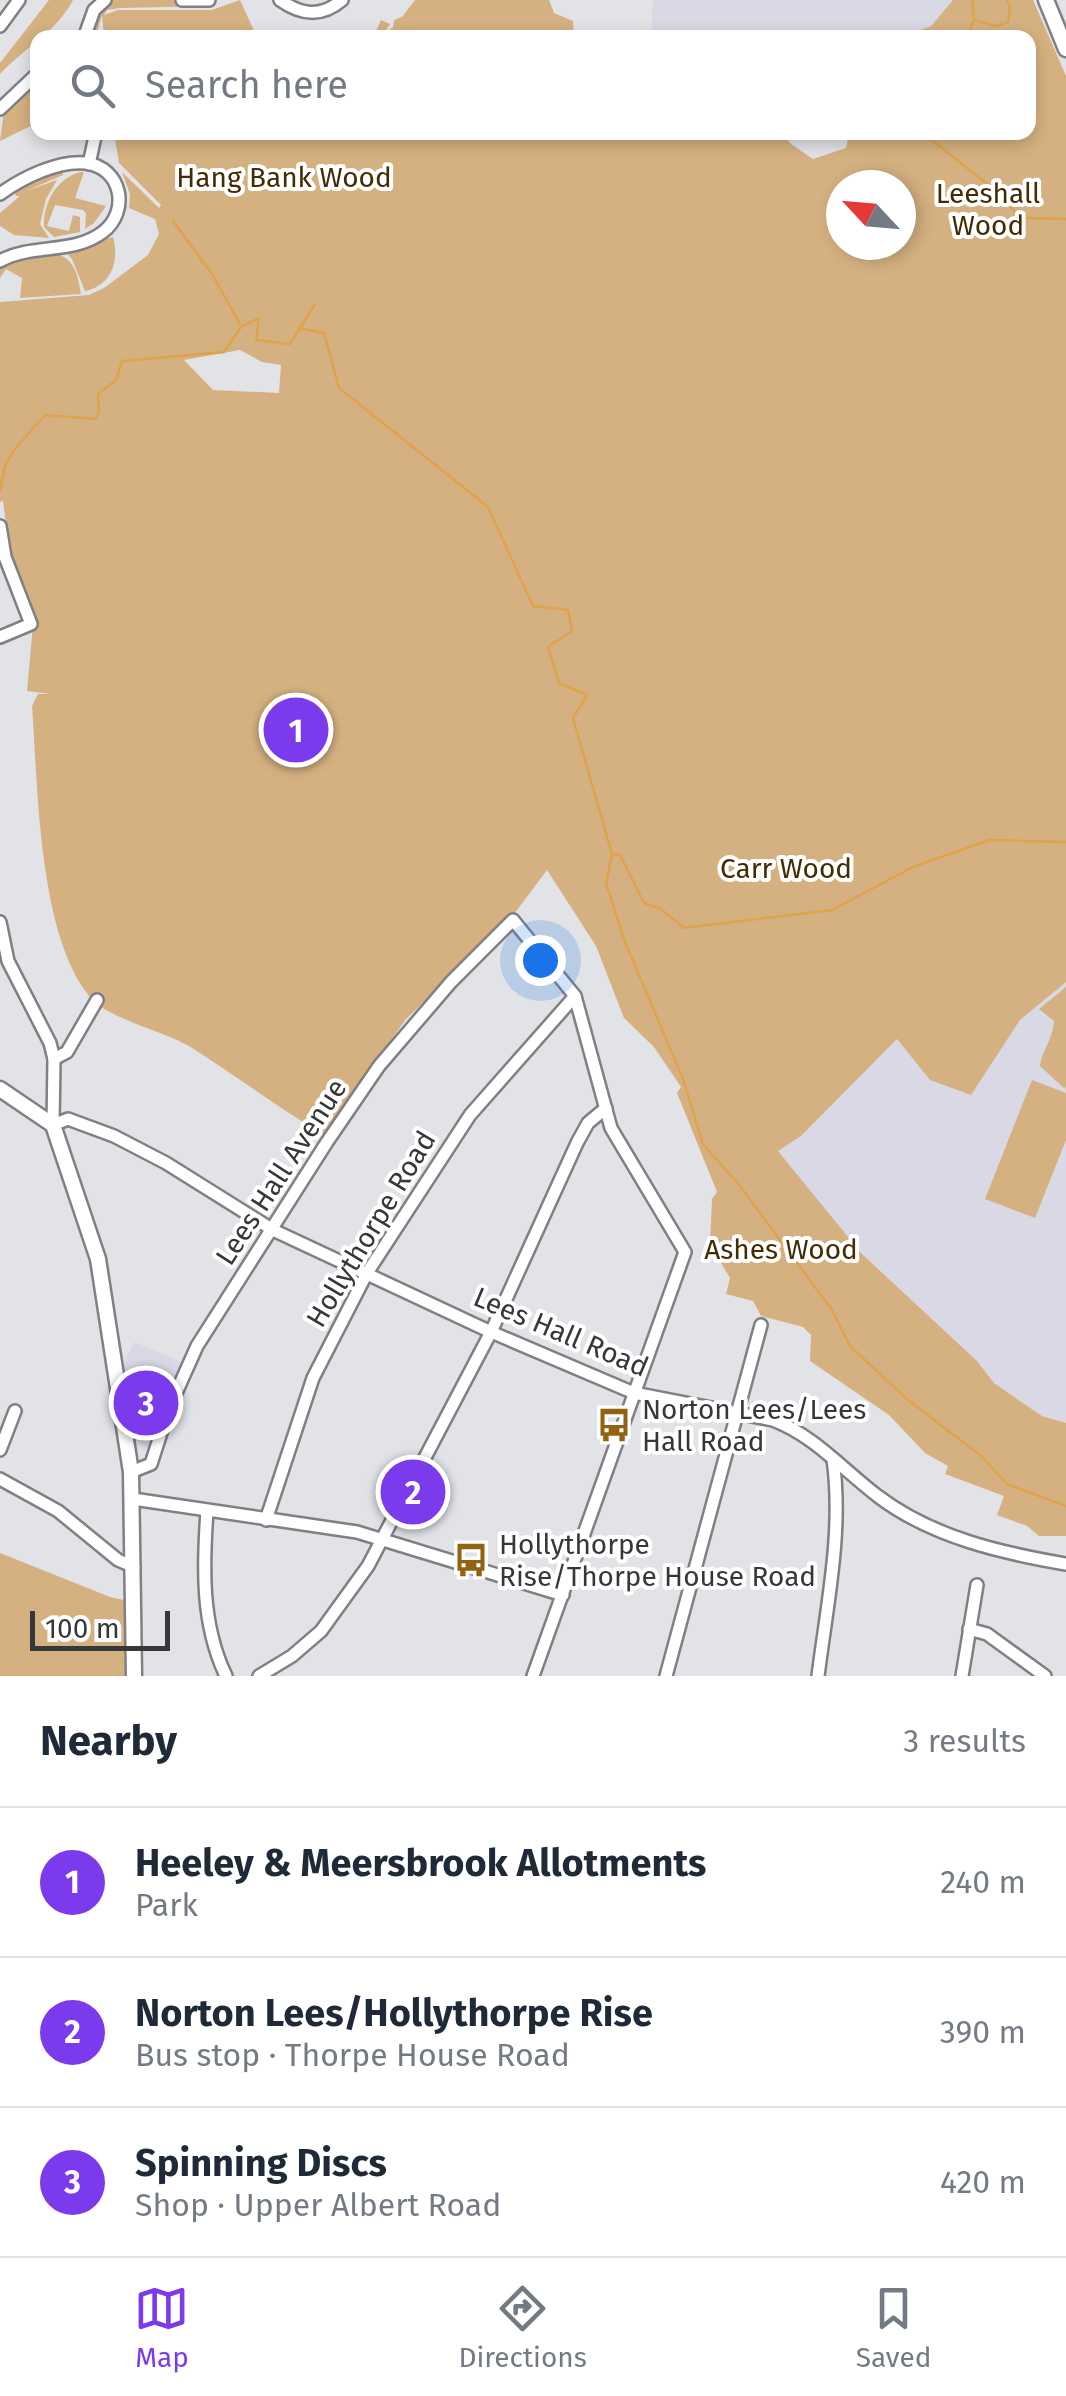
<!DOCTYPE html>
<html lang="en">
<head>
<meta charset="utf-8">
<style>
	:root { --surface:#fff; --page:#f2f2f3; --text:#1f2937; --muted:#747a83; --line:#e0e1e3; --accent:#7c3aed }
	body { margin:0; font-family:"Fira Sans",sans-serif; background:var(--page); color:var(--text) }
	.compass { position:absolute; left:826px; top:170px; width:90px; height:90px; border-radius:50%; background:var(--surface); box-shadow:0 5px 15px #0003; rotate:296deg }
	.scale { position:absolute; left:30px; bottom:25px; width:140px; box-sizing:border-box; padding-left:10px; border:5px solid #363738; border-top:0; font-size:28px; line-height:35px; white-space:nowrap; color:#363738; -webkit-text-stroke:8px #fff; paint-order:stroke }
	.you { position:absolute; left:540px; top:960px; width:35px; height:35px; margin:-25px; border:8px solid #fff; border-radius:50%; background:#1a73e8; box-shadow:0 0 0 15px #1a73e833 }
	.badge { display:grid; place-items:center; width:65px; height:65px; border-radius:50%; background:var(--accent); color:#fff; font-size:32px; font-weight:700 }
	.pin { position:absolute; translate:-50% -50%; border:5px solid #fff; box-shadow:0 2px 10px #0006 }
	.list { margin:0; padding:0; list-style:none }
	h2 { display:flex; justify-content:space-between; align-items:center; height:130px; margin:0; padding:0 40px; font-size:42px }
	h2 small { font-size:32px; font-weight:400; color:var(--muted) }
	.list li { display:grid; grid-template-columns:65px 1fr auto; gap:30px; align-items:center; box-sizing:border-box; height:150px; padding:0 40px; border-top:2px solid var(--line) }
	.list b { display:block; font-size:38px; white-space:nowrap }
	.list p { margin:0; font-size:32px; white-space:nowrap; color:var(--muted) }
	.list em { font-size:32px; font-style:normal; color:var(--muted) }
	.icon { flex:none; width:55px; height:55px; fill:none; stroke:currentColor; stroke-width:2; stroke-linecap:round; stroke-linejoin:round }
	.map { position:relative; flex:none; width:1066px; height:1676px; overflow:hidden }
	.search { position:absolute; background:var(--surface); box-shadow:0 5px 15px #0003; left:30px; right:30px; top:30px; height:110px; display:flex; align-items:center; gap:25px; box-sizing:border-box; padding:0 35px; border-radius:20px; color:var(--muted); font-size:38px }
	.sheet { height:580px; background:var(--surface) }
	nav { display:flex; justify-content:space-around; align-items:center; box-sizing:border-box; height:140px; border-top:2px solid var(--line); background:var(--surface); font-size:28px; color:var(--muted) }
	nav a { display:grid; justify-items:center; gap:5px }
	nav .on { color:var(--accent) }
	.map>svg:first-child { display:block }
	.built { fill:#d8d9e5 }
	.green { fill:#d5b181; fill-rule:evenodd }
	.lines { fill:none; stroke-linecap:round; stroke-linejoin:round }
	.stream { stroke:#dfa34c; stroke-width:2.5 }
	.minor-casing { stroke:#808084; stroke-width:16 }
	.tertiary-casing { stroke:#808084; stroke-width:19 }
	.minor { stroke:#fff; stroke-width:11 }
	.tertiary { stroke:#fff; stroke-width:14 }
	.labels { text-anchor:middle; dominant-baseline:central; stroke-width:8; stroke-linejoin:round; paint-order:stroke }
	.park-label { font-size:28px; fill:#432b04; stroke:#fff }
	.street-label { font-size:28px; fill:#363738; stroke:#fff }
	.poi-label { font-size:28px; fill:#363738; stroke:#fff; text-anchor:start }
</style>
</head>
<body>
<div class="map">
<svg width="1066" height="1676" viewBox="0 0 1066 1676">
	<rect width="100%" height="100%" fill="#e2e3e7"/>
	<!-- built -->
	<g class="built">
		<path d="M 653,0 L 953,0 L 931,26 L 902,37 L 651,38 Z"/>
		<path d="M 1066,982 L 1066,1423 L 1042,1416 L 994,1383 L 977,1361 L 862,1254 L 778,1151 L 801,1136 L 897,1038 L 930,1080 L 996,1054 L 1020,1020 Z"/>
		<path d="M 134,1342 L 189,1365 L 156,1453 L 143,1446 L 121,1371 Z"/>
	</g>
	<!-- green -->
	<g class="green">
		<path d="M 49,0 L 73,0 C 55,34 26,46 0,74 L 0,63 Z"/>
		<path d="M 110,0 L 172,0 L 218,6 L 120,8 L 107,10 L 104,15 L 118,10 L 212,10 L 240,0 L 255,33 L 261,37 L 104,37 L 102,15 L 96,37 L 87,38 L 95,13 Z"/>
		<path d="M 415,0 L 549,0 L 554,13 L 573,21 L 574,37 L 380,37 L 376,31 L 381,20 L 390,24 L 383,35 L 393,27 L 394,20 L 402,17 Z"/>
		<path d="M 953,0 L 1033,0 L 1066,76 L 1066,982 L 1020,1020 L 971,1095 L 930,1080 L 897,1039 L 801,1136 L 778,1151 L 862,1254 L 977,1361 L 994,1383 L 1042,1416 L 1066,1423 L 1066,1536 L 1039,1536 L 1027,1526 L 997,1515 L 1004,1496 L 945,1474 L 948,1466 L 925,1453 L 889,1415 L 810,1361 L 811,1335 L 803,1327 L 761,1316 L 753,1301 L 726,1294 L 730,1278 L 710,1245 L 712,1199 L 717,1192 L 677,1093 L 681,1087 L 654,1047 L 624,1018 L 596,946 L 547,870 L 511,918 L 406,1019 L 323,1134 C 277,1107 235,1075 189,1046 C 165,1032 111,1019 93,1000 C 38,941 38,785 32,706 L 38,694 L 51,694 L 27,691 L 33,625 L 9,547 L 3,501 L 0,502 L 0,302 L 89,295 L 104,288 L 148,255 L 159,234 L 155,219 L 129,208 L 130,194 L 122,172 L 159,208 L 161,205 L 119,163 L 114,133 L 782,132 L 791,144 L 813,159 L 846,148 L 849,133 L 1028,132 L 1028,38 L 902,37 L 931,26 ZM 841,185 L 901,185 L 901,245 L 841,245 ZM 240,350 L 262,362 L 281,365 L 279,393 L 213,390 L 184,360 Z"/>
		<path d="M 36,80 L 37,123 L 0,141 L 4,111 Z"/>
		<path d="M 63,169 L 63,175 L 26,191 L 57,180 L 46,199 L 40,224 L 49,238 L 14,235 L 0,226 L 0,213 L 20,196 L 16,196 L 12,190 Z"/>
		<path d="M 80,172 L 84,172 L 75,198 L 106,206 L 94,223 L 85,229 L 86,213 L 83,210 L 55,205 L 47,226 L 69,231 L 73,215 L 80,217 L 80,232 L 54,237 L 44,227 C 43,203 56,179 80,172 Z"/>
		<path d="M 113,237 C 120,261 111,286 85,291 L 72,259 L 66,252 Z"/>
		<path d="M 44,252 C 73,254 77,269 81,294 L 20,298 L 22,278 L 6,269 L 0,278 L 0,266 L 7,261 Z"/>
		<path d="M 1066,987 L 1066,1086 L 1065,1089 L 1040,1066 C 1041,1052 1053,1040 1054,1021 L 1039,1009 Z"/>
		<path d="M 1032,1080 L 1066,1093 L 1066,1140 L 1035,1218 L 985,1199 Z"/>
		<path d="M 0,1553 L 110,1597 L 128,1601 L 126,1676 L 0,1676 Z"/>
	</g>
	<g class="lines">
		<!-- stream -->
		<g class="stream">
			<path d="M 972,0 L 974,18"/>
			<path d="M 967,38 L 974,20 L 996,26 L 1008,22 L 1010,8 L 1007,0"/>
			<path d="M 899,132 L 933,141 L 1000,194 L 1020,218 L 1066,219"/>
			<path d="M 173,221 L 212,274 L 240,324"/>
			<path d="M 298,328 L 324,333 L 339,388 L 488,507 L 533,606 L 568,610 L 572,631 L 548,647 L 559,683 L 587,695 L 573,718 L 612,854 L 606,883 L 625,942 L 683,1079 L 703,1144 L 740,1186 L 832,1310 L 850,1346 L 908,1400 L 980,1455 L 1007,1484 L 1066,1506"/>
			<path d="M 0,490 L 5,466 L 14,450 L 45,415 L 95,419 L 99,413 L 98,394 L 116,380 L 122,361 L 224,352 L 241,327 L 259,318 L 256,340 L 290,344 L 315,304"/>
			<path d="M 612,854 L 620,855 L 644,903 L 661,909 L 684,928 L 832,910 L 913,867 L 989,840 L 1066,842"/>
		</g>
		<!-- minor casing -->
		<g class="minor-casing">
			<g id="minor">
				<path d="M 182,0 L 209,0"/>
				<path d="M 280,0 C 301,15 321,18 342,0"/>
				<path d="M 0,26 L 19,0"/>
				<path d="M 84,38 L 94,10 L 105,0"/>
				<path d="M 0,109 L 38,73"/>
				<path d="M 89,164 L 96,132"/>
				<path d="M 0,194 C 22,178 58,160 86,163 C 122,168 130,211 103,232 C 73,255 32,243 0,261"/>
				<path d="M 0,526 L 5,557 L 31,624 L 0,637"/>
				<path d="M 0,922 L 8,961 L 50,1043 L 54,1059 L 53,1125 L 68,1119 L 114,1136 L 166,1163 L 273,1230 L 491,1332 L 634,1393 L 773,1420 C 815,1436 843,1470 879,1497 C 932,1537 1001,1553 1066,1564"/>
				<path d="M 54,1059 L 67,1052 L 97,1000"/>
				<path d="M 0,1450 L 15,1411"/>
				<path d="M 131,1472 L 151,1464 L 168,1411 L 197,1346 L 327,1142 L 379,1066 L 451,982 L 513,920 L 575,996 L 611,1128 L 685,1252 L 533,1676"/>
				<path d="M 0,1479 L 58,1511 L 118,1560 L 134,1567"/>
				<path d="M 133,1499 L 357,1532 L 563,1595"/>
				<path d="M 207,1511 C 203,1567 201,1624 226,1676"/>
				<path d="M 266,1520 L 313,1378 L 367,1273 L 470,1115 L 575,996"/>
				<path d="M 969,1629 L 987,1634 L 1045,1676"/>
				<path d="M 259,1676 L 292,1656 L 321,1631 L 368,1566 L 491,1332 L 577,1143 L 588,1123 L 606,1108"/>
				<path d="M 666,1676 L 761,1325"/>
				<path d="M 818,1676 C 827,1604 843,1531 833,1459"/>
				<path d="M 962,1676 L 977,1585"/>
			</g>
		</g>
		<!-- tertiary casing -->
		<g class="tertiary-casing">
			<g id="tertiary">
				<path d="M 1046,0 L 1066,49"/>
				<path d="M 0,1089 L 53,1125 L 98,1259 L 131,1472 L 134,1676"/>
			</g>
		</g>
		<!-- minor -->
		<use href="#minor" class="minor"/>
		<!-- tertiary -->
		<use href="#tertiary" class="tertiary"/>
	</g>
	<!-- icons -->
	<defs>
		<g id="bus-bare" transform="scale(2.7)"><path d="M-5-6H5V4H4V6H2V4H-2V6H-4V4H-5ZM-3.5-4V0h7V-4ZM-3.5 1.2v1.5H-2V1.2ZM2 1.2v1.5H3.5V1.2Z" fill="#926210" stroke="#fff" stroke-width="2.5" paint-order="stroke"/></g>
	</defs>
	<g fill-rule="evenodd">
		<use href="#bus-bare" x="614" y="1425"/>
		<use href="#bus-bare" x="471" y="1560"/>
	</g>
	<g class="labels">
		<!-- park labels -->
		<g class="park-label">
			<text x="284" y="177">Hang Bank Wood</text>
			<text x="988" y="193">Leeshall<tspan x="988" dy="32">Wood</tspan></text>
			<text x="786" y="868">Carr Wood</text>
			<text x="781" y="1249">Ashes Wood</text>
		</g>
		<!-- street labels -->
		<g class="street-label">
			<text transform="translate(281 1172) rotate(-57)">Lees Hall Avenue</text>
			<text transform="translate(371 1229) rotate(-59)">Hollythorpe Road</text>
			<text transform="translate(561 1332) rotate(23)">Lees Hall Road</text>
		</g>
		<!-- poi labels -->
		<g class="poi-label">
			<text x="642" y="1409">Norton Lees/Lees<tspan x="642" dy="32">Hall Road</tspan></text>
			<text x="499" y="1544">Hollythorpe<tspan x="499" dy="32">Rise/Thorpe House Road</tspan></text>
		</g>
	</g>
</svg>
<svg class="compass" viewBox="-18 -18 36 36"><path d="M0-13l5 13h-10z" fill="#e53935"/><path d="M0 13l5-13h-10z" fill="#747a83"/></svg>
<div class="scale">100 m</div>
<div class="you"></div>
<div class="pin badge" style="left:296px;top:730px">1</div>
<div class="pin badge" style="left:413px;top:1492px">2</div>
<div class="pin badge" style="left:146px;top:1403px">3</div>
<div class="search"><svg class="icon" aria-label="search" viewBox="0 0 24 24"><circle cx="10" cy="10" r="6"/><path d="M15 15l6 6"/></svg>Search here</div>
</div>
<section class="sheet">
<h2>Nearby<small>3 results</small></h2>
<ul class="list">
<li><span class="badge">1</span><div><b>Heeley &amp; Meersbrook Allotments</b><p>Park</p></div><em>240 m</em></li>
<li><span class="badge">2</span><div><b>Norton Lees/Hollythorpe Rise</b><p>Bus stop · Thorpe House Road</p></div><em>390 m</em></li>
<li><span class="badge">3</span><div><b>Spinning Discs</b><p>Shop · Upper Albert Road</p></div><em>420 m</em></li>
</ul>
</section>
<nav>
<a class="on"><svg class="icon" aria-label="map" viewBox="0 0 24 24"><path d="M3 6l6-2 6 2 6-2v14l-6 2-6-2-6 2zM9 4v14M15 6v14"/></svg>Map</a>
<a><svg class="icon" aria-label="directions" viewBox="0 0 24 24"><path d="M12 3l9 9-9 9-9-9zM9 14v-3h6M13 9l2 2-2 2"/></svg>Directions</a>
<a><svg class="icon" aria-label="saved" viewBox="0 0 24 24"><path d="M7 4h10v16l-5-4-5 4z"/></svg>Saved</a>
</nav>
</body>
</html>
